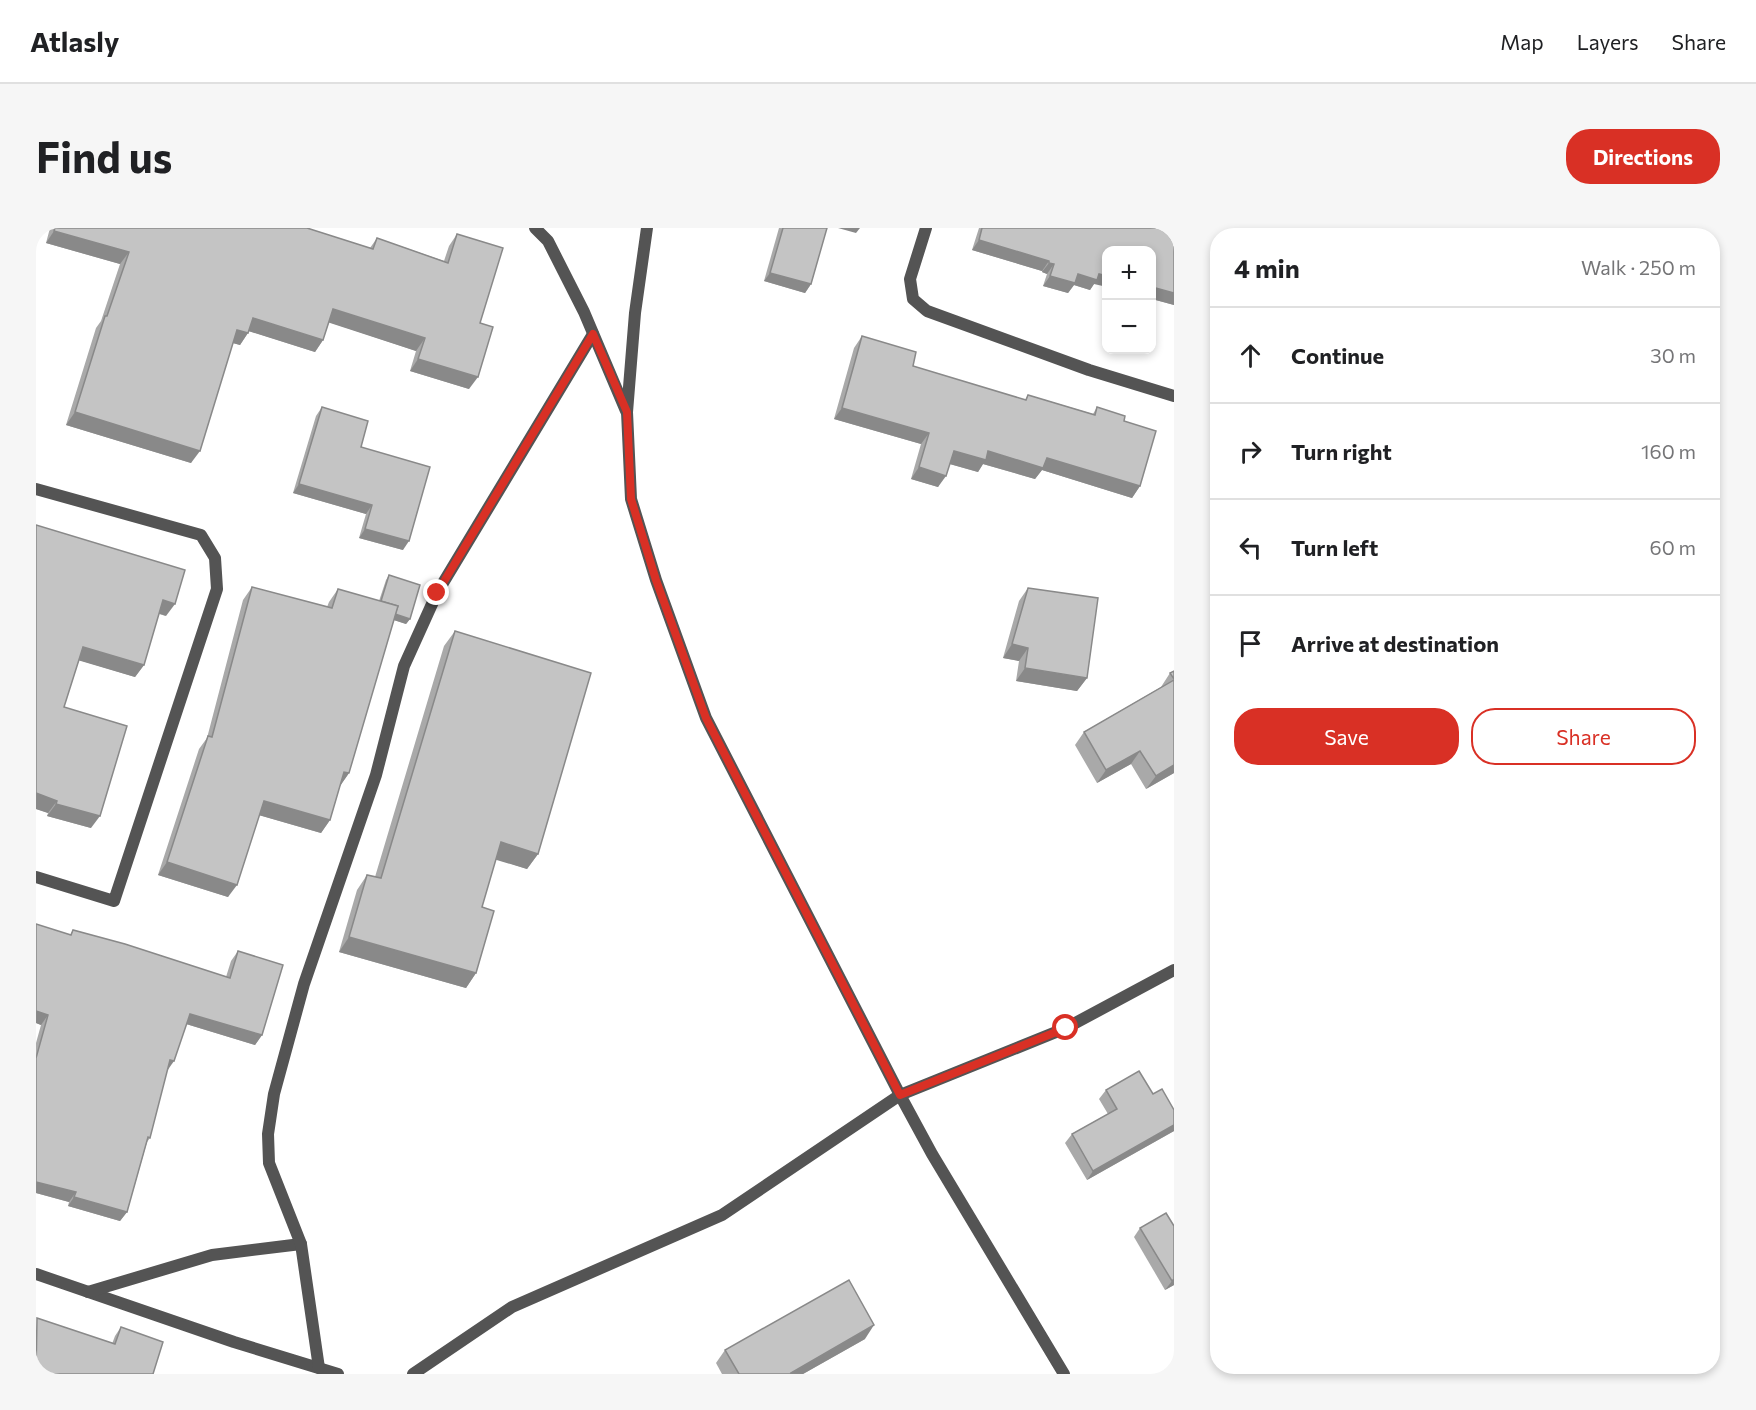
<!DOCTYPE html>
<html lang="en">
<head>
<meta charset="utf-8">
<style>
	:root { --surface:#fff; --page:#f6f6f6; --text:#202124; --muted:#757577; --line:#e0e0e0; --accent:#d93025 }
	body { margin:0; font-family:Commissioner,sans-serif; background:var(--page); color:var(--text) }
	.controls { position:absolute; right:18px; top:18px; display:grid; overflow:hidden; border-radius:12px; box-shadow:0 3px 9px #0003 }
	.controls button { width:54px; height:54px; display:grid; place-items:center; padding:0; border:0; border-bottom:2px solid var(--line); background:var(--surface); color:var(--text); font:30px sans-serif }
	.stop { position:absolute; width:18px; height:18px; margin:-14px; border:4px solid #d93025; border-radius:50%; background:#fff }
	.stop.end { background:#d93025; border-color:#fff; box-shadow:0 2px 6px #0008 }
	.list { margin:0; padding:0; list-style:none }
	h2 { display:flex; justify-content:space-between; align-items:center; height:78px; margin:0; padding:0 24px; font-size:26px }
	h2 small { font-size:20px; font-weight:400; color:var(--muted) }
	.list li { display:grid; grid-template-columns:39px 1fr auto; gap:18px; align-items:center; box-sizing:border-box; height:96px; padding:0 24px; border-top:2px solid var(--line) }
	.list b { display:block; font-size:22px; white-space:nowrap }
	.list em { font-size:20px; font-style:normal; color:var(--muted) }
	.actions { display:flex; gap:12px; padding:18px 24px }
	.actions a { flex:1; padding:14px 0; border:2px solid var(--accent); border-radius:24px; text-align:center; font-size:21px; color:var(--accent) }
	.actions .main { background:var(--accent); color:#fff }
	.icon { flex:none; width:33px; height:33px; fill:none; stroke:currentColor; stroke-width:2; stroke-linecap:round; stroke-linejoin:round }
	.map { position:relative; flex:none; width:1138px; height:1146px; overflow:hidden; border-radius:24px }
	header { display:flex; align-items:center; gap:36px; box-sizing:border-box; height:84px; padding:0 30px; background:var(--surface); border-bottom:2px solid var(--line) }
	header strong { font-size:28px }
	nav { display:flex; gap:33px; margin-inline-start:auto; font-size:21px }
	.intro { display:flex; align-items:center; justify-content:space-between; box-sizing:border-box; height:144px; padding:0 36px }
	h1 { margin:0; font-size:42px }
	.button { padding:15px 27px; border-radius:24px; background:var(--accent); color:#fff; font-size:21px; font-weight:700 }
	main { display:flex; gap:36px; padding:0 36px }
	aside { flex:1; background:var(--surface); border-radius:24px; box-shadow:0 3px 9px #0003 }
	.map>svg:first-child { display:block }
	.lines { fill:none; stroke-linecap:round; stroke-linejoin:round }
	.minor { stroke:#545454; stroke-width:12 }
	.wall { fill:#a9a9a9 }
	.shaded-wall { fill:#898989 }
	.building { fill:#c4c4c4; stroke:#898989; stroke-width:1.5 }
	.route { stroke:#d93025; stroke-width:8 }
</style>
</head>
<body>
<header>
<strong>Atlasly</strong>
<nav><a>Map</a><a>Layers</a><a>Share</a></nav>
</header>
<div class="intro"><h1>Find us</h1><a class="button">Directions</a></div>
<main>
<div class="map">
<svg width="1138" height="1146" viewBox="0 0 1138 1146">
	<rect width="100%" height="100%" fill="#fff"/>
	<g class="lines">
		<!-- minor -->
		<g class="minor">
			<path d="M 499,0 L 512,13 L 548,84 L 590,183"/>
			<path d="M 611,0 L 599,85 L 591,184 L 595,271 L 620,352 L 670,490 L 864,867 L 896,926 L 1028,1146"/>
			<path d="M 890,0 L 874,51 L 877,71 L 891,83 L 1053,142 L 1138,168"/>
			<path d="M 0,261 L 165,307 L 179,330 L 181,361 L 78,673 L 0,649"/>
			<path d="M 0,1046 L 198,1114 L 302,1146"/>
			<path d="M 52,1064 L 176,1027 L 265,1016"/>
			<path d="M 283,1140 L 265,1016 L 233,935 L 232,906 L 238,866 L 268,756 L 340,547 L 368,438 L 401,365 L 557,106"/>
			<path d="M 377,1146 L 476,1079 L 686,987 L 864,867 L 1030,800 L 1138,742"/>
		</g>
	</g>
	<!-- wall -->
	<g class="wall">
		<path d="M 14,0 L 271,0 L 334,20 L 341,10 L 408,33 L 413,18 L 421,6 L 444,95 L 433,161 L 374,143 L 380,123 L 293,94 L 287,112 L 279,124 L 213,103 L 204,117 L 197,115 L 155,235 L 30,197 L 60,100 L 65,93 L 84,36 L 10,15 Z"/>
		<path d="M 743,0 L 791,0 L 775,56 L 769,65 L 728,53 Z"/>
		<path d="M 943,0 L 1138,0 L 1138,77 L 1116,71 L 1116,22 L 1058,56 L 1054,62 L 1038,57 L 1032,65 L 1007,58 L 1011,46 L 1006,44 L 1006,43 L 936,22 Z"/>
		<path d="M 826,108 L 877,138 L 989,172 L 992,167 L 1057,186 L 1061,179 L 1088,193 L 1104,258 L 1096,270 L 1006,242 L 999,251 L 947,236 L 942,244 L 914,236 L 902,259 L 875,251 L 885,216 L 798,191 L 818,120 Z"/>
		<path d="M 286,179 L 325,219 L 367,322 L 323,310 L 330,286 L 257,265 L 280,188 Z"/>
		<path d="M 0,297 L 130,388 L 123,386 L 108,437 L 99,449 L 43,432 L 28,479 L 55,600 L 11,588 L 12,585 L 0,581 Z"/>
		<path d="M 353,347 L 374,391 L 370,396 L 358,392 L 313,545 L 304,558 L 294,592 L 285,605 L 223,587 L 192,669 L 122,647 L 163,521 L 171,510 L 207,372 L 216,359 L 291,379 L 293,374 L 302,361 L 343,373 L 350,352 Z"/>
		<path d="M 992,360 L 1051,450 L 1041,463 L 980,453 L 983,433 L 967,430 L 983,373 Z"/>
		<path d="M 419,403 L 502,626 L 491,641 L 460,631 L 446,679 L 440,745 L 430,760 L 303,724 L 321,662 L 331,647 L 339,649 L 408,418 Z"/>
		<path d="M 1138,443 L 1138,545 L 1110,561 L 1095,536 L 1061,555 L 1039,517 L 1048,504 L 1125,459 L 1134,445 Z"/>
		<path d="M 0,696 L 34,707 L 37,702 L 190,749 L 195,733 L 202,723 L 226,807 L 219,817 L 150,796 L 131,843 L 114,910 L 111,914 L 91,984 L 84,993 L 32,978 L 33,974 L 0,965 L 0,815 L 5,797 L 0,795 Z"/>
		<path d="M 1070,862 L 1117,866 L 1138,882 L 1138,903 L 1051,952 L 1029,915 L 1036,906 L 1072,886 L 1063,871 Z"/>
		<path d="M 1138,998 L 1138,1057 L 1129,1062 L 1098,1009 L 1104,1000 Z"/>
		<path d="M 85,1099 L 117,1146 L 76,1116 L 79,1108 Z"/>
		<path d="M 829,1111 L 767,1146 L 686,1146 L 680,1135 L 689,1122 Z"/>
	</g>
	<!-- shaded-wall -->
	<g class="shaded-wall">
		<path d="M 802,0 L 824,0 L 820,5 Z"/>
		<path d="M 18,3 L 93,24 L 84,36 L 10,15 Z"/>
		<path d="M 943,12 L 1013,33 L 1006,43 L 936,22 Z"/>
		<path d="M 1013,35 L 1018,36 L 1011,46 L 1006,44 Z"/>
		<path d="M 734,45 L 775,56 L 769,65 L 728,53 Z"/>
		<path d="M 1063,46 L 1071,48 L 1071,59 L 1058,56 L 1054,62 L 1038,57 L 1032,65 L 1007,58 L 1014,48 Z"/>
		<path d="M 1116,59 L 1138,65 L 1138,77 L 1116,71 Z"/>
		<path d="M 297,81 L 389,110 L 380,123 L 288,93 Z"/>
		<path d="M 217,90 L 287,112 L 279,124 L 209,102 Z"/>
		<path d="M 201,102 L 212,105 L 204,117 L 193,114 Z"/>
		<path d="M 382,131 L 442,149 L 433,161 L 374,143 Z"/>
		<path d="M 806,180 L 893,205 L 885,216 L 798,191 Z"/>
		<path d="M 39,184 L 164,223 L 155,235 L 30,197 Z"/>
		<path d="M 918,223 L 952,223 L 1011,230 L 1104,258 L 1096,270 L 1006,242 L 999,251 L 947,236 L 942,244 L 910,235 Z"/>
		<path d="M 883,239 L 910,248 L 902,259 L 875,251 Z"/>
		<path d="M 263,256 L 336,277 L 330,286 L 257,265 Z"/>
		<path d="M 329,301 L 373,313 L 367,322 L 323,310 Z"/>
		<path d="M 127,372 L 139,376 L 130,388 L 119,384 Z"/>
		<path d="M 342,381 L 374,391 L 370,396 L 339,386 Z"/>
		<path d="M 976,416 L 992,420 L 983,433 L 967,430 Z"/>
		<path d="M 47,419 L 108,437 L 99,449 L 38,431 Z"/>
		<path d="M 989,440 L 1051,450 L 1041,463 L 980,453 Z"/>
		<path d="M 1104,523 L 1095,536 L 1061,555 L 1070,542 Z"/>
		<path d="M 1138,537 L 1138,545 L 1110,561 L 1120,548 Z"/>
		<path d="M 308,544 L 313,545 L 304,558 Z"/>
		<path d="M 0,565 L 21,573 L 12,585 L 0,581 Z"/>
		<path d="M 228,573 L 294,592 L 285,605 L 219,586 Z"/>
		<path d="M 20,576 L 64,588 L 55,600 L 11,588 Z"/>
		<path d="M 465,614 L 502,626 L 491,641 L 454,630 Z"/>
		<path d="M 131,634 L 201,657 L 192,669 L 122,647 Z"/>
		<path d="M 313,709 L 440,745 L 430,760 L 303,724 Z"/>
		<path d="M 0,783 L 12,787 L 5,797 L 0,795 Z"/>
		<path d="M 154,786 L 226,807 L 219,817 L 147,795 Z"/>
		<path d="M 134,832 L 138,833 L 131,843 L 127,841 Z"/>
		<path d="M 1138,897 L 1138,903 L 1051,952 L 1057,943 Z"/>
		<path d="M 0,954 L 40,964 L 33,974 L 0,965 Z"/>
		<path d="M 38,969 L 91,984 L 84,993 L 32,978 Z"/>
		<path d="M 1138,1051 L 1138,1057 L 1129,1062 L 1136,1053 Z"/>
		<path d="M 838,1097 L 829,1111 L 767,1146 L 754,1146 Z"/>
	</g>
	<!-- building -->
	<g class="building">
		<path d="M 19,0 L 271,0 L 337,21 L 341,10 L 412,35 L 421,6 L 467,20 L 444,95 L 457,99 L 442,149 L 382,131 L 389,110 L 297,81 L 287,112 L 217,90 L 212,105 L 201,102 L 164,223 L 39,184 L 69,88 L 71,88 L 93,24 L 18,3 Z"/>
		<path d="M 747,0 L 791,0 L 775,56 L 734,45 Z"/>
		<path d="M 946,0 L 1138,0 L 1138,65 L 1116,59 L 1116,22 L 1071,22 L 1071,48 L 1063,46 L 1061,52 L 1042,46 L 1039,55 L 1014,48 L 1018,36 L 1013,35 L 1013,33 L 943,12 Z"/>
		<path d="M 826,108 L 880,124 L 877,138 L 990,172 L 992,167 L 1059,187 L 1061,179 L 1089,188 L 1088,193 L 1120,203 L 1104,258 L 1011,230 L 1007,240 L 952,223 L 950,232 L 918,223 L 910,248 L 883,239 L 893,205 L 806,180 Z"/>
		<path d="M 286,179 L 332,193 L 325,219 L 394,239 L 373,313 L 329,301 L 336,277 L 263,256 Z"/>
		<path d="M 0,297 L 149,342 L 139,376 L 127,372 L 108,437 L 47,419 L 28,479 L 91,498 L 64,588 L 20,576 L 21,573 L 0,565 Z"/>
		<path d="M 353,347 L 384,357 L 374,391 L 359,386 L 362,378 L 345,373 Z"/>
		<path d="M 216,359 L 296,380 L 302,361 L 362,378 L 313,545 L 308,544 L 294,592 L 228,573 L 201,657 L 131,634 L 172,508 L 176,509 Z"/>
		<path d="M 992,360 L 1062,370 L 1051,450 L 989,440 L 992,420 L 976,416 Z"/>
		<path d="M 419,403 L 555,445 L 502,626 L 465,614 L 446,679 L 458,683 L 440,745 L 313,709 L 331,647 L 345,650 Z"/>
		<path d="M 1138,443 L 1138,451 L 1134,445 Z"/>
		<path d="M 1138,452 L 1138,537 L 1120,548 L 1104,523 L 1070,542 L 1048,504 Z"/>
		<path d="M 0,696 L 35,707 L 37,702 L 89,716 L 194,750 L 202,723 L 247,737 L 226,807 L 154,786 L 138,833 L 134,832 L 114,910 L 112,909 L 91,984 L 38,969 L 40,964 L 0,954 L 0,830 L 12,787 L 0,783 Z"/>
		<path d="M 1103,843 L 1117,866 L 1126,861 L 1138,882 L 1138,897 L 1057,943 L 1036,906 L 1081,881 L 1070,862 Z"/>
		<path d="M 1130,985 L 1138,998 L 1138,1051 L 1136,1053 L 1104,1000 Z"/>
		<path d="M 813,1052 L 838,1097 L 755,1145 L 756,1146 L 703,1146 L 689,1122 Z"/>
		<path d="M 1,1090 L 79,1116 L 85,1099 L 127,1114 L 117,1146 L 0,1146 Z"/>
	</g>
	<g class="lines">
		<!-- route -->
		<path class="route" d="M 401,365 L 557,106 L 591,184 L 595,271 L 620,352 L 670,490 L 864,867 L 1030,800"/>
	</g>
</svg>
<div class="controls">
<button>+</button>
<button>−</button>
</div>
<div class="stop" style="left:1030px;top:800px"></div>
<div class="stop end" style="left:401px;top:365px"></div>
</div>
<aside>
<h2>4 min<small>Walk · 250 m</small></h2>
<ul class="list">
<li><svg class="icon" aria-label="ahead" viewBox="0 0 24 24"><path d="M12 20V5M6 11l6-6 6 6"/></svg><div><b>Continue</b></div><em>30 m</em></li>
<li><svg class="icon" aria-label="right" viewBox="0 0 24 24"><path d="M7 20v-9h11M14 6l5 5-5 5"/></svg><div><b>Turn right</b></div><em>160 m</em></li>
<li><svg class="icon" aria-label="left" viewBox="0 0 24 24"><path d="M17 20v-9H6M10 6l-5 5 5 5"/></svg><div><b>Turn left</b></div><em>60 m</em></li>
<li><svg class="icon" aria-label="arrive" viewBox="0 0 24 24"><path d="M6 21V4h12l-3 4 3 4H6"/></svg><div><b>Arrive at destination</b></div></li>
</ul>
<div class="actions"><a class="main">Save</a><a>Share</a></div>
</aside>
</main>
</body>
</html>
